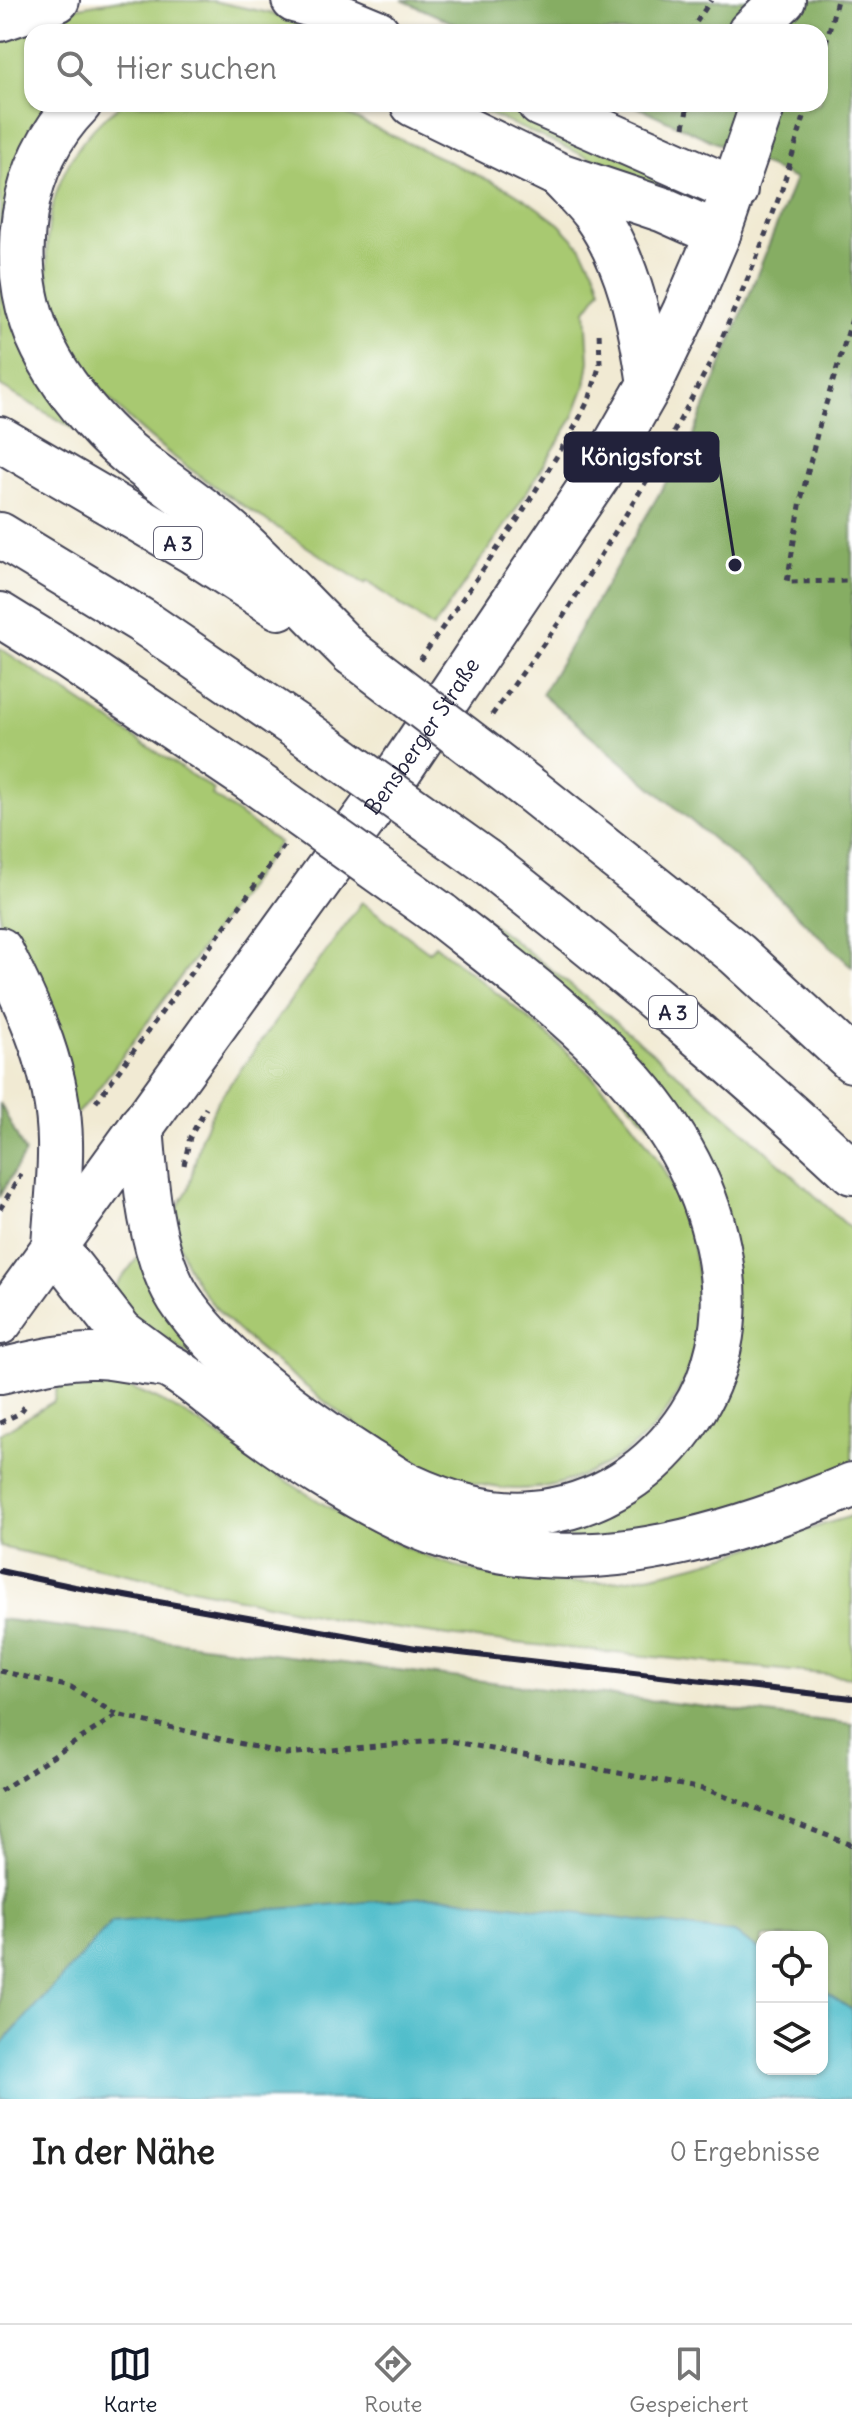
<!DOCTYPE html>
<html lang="de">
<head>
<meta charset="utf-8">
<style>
	:root { --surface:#fff; --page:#f6f6f6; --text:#222; --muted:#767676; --line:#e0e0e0; --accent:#111827 }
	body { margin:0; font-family:Delius,sans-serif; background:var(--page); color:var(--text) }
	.controls { position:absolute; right:24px; bottom:24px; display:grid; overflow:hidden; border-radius:16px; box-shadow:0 2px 6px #0004 }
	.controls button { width:72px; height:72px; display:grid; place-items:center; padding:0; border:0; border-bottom:2px solid var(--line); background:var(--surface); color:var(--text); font:40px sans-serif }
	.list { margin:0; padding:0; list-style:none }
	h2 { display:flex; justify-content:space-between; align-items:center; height:104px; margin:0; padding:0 32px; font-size:34px }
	h2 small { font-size:26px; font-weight:400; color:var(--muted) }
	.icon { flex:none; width:44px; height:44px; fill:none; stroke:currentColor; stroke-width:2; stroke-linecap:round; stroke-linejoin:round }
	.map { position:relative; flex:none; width:852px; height:2099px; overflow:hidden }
	.search { position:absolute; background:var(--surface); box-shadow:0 2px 6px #0004; left:24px; right:24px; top:24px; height:88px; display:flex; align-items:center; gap:20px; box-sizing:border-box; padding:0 28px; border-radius:24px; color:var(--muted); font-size:30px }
	.sheet { height:224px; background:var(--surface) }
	nav { display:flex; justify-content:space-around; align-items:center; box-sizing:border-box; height:112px; border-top:2px solid var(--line); background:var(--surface); font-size:22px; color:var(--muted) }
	nav a { display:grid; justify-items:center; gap:4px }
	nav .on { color:var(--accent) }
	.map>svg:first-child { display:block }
	.green { fill:#a8c971; stroke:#657656; stroke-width:2 }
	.forest { fill:#86ad63; stroke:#54684f; stroke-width:2 }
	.water { fill:#50bdcb; stroke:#397083; stroke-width:2 }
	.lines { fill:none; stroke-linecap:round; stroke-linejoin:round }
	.secondary-casing { stroke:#414052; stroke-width:48 }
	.highway-casing { stroke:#414052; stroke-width:48 }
	.path { stroke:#414052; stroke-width:5; stroke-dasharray:6 6; stroke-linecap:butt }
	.secondary { stroke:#fff; stroke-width:44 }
	.highway { stroke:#fff; stroke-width:44 }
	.rail { stroke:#22223b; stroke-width:6 }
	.highway-bridge-casing { stroke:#414052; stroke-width:48; stroke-linecap:butt }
	.highway-bridge { stroke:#fff; stroke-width:44 }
	.labels { text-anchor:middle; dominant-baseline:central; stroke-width:6; stroke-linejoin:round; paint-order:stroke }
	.shield { fill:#fff; stroke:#646476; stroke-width:2 }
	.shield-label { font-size:20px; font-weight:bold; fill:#22223b }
	.street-label { font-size:22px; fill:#22223b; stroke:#fff }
	.leader { fill:none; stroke:#22223b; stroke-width:3 }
	.callout-dot { fill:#22223b; stroke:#fff; stroke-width:3 }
	.callout { fill:#22223b; stroke:#22223b; stroke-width:3 }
	.callout-label { font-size:24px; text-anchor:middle; font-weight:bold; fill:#fff }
</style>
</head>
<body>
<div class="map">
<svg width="852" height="2099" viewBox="0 0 852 2099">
	<rect width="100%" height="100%" fill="#fff"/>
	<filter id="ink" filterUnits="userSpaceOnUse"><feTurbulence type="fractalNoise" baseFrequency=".0125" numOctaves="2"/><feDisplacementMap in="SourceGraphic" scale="16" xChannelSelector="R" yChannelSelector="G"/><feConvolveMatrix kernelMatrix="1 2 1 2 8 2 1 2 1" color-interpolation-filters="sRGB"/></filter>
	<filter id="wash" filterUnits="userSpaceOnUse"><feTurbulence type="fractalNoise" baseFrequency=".006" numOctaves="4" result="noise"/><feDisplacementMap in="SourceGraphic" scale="32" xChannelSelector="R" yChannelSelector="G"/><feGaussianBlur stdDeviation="1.8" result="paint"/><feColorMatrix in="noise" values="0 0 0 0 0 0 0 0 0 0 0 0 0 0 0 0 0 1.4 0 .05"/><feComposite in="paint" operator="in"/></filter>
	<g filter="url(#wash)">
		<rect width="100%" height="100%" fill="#f1ead3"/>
		<!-- green -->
		<g class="green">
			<path d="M 120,0 L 213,1 L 269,13 L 324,32 L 32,32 L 32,104 L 66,104 L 23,174 L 76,430 L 0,386 L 0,31 L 73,8 Z"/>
			<path d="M 122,104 L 322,104 L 330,107 L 510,190 L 528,201 L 559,224 L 580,246 L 596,273 L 601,289 L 586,310 L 589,361 L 585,386 L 572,420 L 511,517 L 433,628 L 367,581 L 365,584 C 328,560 290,536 253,512 C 155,448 27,360 49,224 C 57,173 80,134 122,104 Z"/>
			<path d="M 466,104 L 499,104 L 664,175 L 664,182 L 654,186 Z"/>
			<path d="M 0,648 L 214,790 L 212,795 L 279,843 L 90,1100 L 72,1118 L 24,969 L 0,926 Z"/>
			<path d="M 362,902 L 429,952 L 435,945 C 523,1014 622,1083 672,1186 C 720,1286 709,1413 601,1467 C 570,1483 535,1492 501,1488 C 423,1479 358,1429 299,1381 C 258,1348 208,1312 186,1263 C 179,1248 176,1232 172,1216 L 188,1190 L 201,1137 L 217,1102 Z"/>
			<path d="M 465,903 C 600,1005 729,1114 852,1230 L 852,1464 L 665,1535 L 601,1544 L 413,1512 L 107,1297 L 142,1252 L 156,1289 L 474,1521 L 692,1437 L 717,1199 L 457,914 Z"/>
			<path d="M 60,1375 C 139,1375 199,1423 262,1465 C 385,1546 488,1603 642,1577 C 713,1564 782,1536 852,1516 L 852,1677 L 456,1637 L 351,1622 L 0,1547 L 0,1434 L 54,1401 Z"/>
		</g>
		<!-- forest -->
		<g class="forest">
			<path d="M 402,0 L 852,0 L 852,967 L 757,877 L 542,694 L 693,436 L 795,179 L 631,104 L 820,104 L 820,32 L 473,32 Z"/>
			<path d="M 0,1103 L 25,1153 L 0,1195 Z"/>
			<path d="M 0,1619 L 483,1681 L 852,1724 L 852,2010 L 822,1990 L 822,1937 L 762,1937 L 762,1951 L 734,1933 L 112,1922 L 0,2046 Z"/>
		</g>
		<!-- water -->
		<path class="water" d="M 439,1896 L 734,1933 L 762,1951 L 762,2069 L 822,2069 L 822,1990 L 852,2010 L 852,2099 L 0,2099 L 0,2046 L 112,1922 Z"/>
	</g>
	<g filter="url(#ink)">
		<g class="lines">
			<!-- secondary casing -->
			<g class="secondary-casing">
				<g id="secondary">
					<path id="s1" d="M 0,1322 L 401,768 L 597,477 L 650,384 L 685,311 L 718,234 L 763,104"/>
				</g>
			</g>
			<!-- highway casing -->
			<g class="highway-casing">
				<g id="highway">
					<path d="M 294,0 L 312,5 L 377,32"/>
					<path d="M 0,19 L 57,0"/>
					<path d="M 750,32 L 783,0"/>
					<path d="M 79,104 C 20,164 7,260 38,336 C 53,371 78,404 104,431 C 143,471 194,499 236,537 C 276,574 313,615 352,653"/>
					<path d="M 413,104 L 559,175 L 664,210 L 718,234"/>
					<path d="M 540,104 L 735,190"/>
					<path d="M 559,175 C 570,187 583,199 593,212 C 629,262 641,324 650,384"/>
					<path d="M 0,439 L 194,552 L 279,607"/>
					<path d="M 0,535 L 142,621 L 297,727"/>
					<path d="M 0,615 L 68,657 L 253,781"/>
					<path d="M 531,790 L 737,954 L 852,1060"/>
					<path d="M 485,861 C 611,961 735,1062 852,1172"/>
					<path d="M 0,950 C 31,1011 59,1072 60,1142 C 61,1176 56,1212 54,1246 L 121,1332 L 163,1363"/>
					<path d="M 141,1126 C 145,1179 150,1253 179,1298 C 220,1361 304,1420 366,1460 C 380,1468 394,1479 409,1486 C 445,1503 492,1517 533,1513 C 598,1508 655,1470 690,1416 C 718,1374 728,1323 722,1274 C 704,1108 561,1010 441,915"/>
					<path d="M 0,1371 C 31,1364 63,1355 96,1356 C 110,1356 124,1360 138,1361 C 147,1363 159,1363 168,1366 C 189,1376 217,1402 237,1416 C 292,1456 349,1496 412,1524 C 558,1589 712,1544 852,1485"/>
				</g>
			</g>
			<!-- path -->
			<g class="path">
				<path d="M 690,32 L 711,0"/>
				<path d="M 820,66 L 837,0"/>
				<path d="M 684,127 L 688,104"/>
				<path d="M 852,319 L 818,430 L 801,500 L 787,582 L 852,581"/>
				<path d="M 420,660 L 518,519 L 576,425 L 590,397 L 600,364 L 599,330"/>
				<path d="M 492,715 L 563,617 L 655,467 L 714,356 L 757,257 L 782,189 L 808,104"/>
				<path d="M 96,1102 L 284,846"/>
				<path d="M 184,1165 L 190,1137 L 206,1108"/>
				<path d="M 0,1209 L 21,1174"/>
				<path d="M 0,1423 L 20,1413 L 25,1406"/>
				<path d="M 0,1671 L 71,1687 L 117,1715"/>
				<path d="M 0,1791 L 117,1715 L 286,1754 L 445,1740 L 708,1790 L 852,1845"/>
			</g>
			<!-- secondary -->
			<use href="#secondary" class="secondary"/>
			<!-- highway -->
			<use href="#highway" class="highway"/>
			<!-- rail -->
			<path class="rail" d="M 0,1571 L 75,1587 L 416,1648 L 852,1698"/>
			<!-- highway-bridge casing -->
			<g class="highway-bridge-casing">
				<g id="highway-bridge">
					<path d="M 352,653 L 531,790"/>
					<path d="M 297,727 L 485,861"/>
					<path d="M 253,781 L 441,915"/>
				</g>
			</g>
			<!-- highway-bridge -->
			<use href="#highway-bridge" class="highway-bridge"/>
		</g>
	</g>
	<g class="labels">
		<!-- shield labels -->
		<g class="shield">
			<rect x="154" y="527" width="48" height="32" rx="6"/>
			<rect x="649" y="996" width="48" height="32" rx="6"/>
		</g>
		<g class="shield-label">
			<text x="178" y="543">A 3</text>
			<text x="673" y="1012">A 3</text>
		</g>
		<!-- street labels -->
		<g class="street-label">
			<text stroke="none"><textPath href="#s1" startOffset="722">Bensberger Straße</textPath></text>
		</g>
	</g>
	<!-- callouts -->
	<path class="leader" d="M735 565L718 457"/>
	<circle class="callout-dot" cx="735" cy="565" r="8"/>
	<rect class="callout" x="565" y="433" width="153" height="48" rx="8"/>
	<g class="callout-label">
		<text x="641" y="465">Königsforst</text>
	</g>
</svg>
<div class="controls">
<button><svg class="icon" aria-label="locate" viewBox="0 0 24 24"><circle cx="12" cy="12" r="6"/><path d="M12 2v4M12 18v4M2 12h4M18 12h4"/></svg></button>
<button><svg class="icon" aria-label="layers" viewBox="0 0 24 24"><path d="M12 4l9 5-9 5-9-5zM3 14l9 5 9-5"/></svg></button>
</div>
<div class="search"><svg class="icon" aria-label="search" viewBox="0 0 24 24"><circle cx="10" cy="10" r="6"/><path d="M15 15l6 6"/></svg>Hier suchen</div>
</div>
<section class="sheet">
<h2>In der Nähe<small>0 Ergebnisse</small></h2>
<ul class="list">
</ul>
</section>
<nav>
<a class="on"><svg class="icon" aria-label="map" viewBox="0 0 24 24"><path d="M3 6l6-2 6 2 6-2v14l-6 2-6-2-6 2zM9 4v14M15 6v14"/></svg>Karte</a>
<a><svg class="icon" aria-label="directions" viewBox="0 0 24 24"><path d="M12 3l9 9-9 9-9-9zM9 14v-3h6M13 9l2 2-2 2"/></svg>Route</a>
<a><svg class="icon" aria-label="saved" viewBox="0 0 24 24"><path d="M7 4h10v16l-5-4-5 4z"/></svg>Gespeichert</a>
</nav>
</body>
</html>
